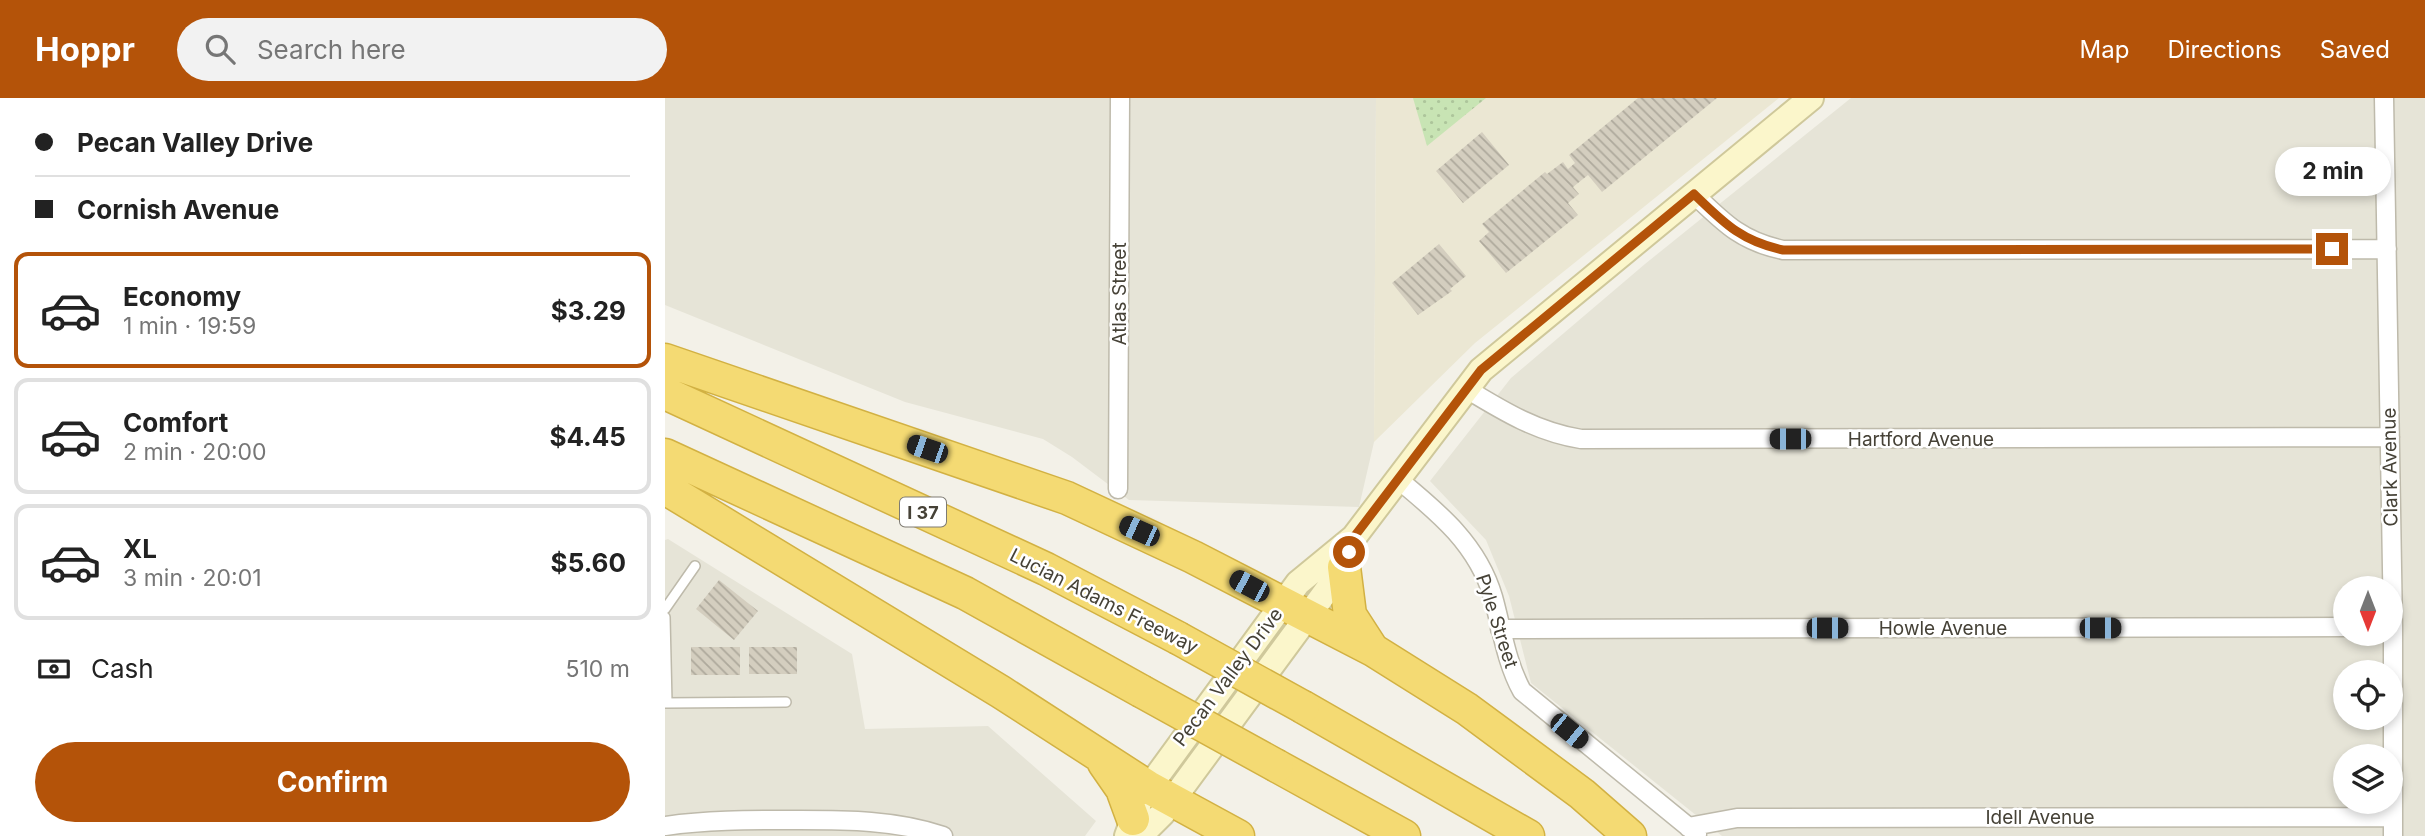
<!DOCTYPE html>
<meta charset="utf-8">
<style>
:root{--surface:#fff;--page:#f2f2f2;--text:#222;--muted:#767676;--line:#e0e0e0;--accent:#b45309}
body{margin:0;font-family:Inter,sans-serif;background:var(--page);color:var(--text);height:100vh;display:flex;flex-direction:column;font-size:26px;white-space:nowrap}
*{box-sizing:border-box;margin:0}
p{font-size:23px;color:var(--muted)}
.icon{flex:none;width:38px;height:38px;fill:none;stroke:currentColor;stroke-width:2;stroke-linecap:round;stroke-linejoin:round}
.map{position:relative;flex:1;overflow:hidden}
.drawer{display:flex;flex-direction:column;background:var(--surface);width:665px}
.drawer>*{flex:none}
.top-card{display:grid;align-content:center;height:154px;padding:0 35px;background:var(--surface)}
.needle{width:46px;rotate:180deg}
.fabs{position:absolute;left:1668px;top:478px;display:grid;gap:14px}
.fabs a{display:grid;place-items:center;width:70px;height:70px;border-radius:50%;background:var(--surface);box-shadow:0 4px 10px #0003;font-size:35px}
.end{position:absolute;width:32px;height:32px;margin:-16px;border:9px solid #b45309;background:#fff;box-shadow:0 0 0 4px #fff}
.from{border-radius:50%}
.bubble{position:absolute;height:49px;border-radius:24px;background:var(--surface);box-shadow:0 4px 10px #0003;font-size:23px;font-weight:700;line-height:49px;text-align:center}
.car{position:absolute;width:21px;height:42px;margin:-21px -10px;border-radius:9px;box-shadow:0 0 5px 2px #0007;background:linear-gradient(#222 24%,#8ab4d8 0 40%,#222 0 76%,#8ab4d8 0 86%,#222 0)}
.top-card b{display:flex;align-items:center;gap:24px;height:66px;font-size:26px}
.top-card b+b{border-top:2px solid var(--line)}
.top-card i{width:18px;height:18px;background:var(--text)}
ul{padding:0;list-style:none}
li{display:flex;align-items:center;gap:21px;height:116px;margin:0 14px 10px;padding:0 21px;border:4px solid var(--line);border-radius:14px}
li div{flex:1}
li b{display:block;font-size:26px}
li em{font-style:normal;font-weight:700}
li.on{border-color:var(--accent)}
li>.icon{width:63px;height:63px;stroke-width:1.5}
.pay{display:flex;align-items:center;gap:18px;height:77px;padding:0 35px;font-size:26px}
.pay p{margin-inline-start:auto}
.cta{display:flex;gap:14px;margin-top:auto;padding:14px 35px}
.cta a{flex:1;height:80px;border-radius:42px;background:var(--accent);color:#fff;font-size:28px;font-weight:700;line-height:80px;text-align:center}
header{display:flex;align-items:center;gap:42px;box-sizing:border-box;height:98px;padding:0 35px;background:var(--accent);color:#fff}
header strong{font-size:33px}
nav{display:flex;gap:38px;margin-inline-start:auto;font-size:24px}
.search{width:490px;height:63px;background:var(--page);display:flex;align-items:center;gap:18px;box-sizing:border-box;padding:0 24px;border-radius:38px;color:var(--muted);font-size:26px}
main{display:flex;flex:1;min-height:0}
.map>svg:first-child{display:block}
.residential{fill:#e6e4d7;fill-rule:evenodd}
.education{fill:#ebe7d3}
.park{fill:url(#park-dots)}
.building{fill:url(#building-back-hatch)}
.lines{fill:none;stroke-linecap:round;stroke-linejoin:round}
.service-casing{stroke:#bebaab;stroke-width:12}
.minor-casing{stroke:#bebaab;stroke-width:21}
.secondary-casing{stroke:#cfc89b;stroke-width:28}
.motorway-casing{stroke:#d2b143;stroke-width:35}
.service{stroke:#fff;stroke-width:9}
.minor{stroke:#fff;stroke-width:18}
.secondary{stroke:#fbf6cb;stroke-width:24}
.motorway{stroke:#f4da73;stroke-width:32}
.motorway-bridge-casing{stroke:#d2b143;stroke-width:35;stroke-linecap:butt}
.motorway-bridge{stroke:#f4da73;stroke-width:32}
.route{stroke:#b45309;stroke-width:9}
.labels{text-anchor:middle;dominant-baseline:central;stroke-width:5;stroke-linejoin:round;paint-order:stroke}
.shield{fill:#fff;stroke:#7e7b73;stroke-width:2}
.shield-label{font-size:18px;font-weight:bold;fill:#464237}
.street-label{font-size:19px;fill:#464237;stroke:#fff}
</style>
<header>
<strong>Hoppr</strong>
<div class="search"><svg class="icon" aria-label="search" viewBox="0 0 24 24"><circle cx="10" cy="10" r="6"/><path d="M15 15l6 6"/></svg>Search here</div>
<nav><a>Map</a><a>Directions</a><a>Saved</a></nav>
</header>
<main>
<section class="drawer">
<div class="top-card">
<b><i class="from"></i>Pecan Valley Drive</b>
<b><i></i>Cornish Avenue</b>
</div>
<ul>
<li class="on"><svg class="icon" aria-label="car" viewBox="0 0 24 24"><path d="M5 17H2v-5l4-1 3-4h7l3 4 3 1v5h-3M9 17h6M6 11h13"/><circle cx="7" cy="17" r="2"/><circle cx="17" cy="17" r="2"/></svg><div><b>Economy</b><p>1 min · 19:59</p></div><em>$3.29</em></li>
<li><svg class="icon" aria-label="car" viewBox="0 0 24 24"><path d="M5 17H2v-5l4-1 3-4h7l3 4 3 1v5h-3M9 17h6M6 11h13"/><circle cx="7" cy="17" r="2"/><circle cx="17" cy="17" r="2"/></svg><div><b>Comfort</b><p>2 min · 20:00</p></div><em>$4.45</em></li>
<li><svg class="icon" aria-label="car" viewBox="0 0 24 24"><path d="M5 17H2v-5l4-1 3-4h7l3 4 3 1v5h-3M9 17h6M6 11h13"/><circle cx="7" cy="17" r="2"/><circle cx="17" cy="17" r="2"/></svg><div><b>XL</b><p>3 min · 20:01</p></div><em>$5.60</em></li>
</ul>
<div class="pay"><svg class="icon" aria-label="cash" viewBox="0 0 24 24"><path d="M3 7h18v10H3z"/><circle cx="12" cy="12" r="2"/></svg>Cash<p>510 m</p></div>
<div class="cta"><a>Confirm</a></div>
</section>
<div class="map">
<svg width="1760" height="738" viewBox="0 0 1760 738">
<defs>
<pattern id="park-dots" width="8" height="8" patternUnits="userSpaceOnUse" patternTransform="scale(1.75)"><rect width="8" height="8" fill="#c8e4b4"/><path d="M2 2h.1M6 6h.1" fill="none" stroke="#adc59b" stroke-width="1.8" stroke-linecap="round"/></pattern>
<pattern id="building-back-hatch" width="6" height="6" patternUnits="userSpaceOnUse" patternTransform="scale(1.75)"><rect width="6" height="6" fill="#d4cebf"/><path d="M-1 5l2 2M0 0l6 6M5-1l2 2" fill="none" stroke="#aea99c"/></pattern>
</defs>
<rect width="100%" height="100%" fill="#f3f1e8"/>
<!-- residential -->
<path class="residential" d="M0,0h711l-2,344 -15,65 -230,-7 -57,-43 -29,-18 -138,-37 -240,-97z
M1186,0h574v738h-703l-191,-153 -22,-87 -23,-56 -56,-59 81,-103 134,-114zM1680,490h46v46h-46zM1680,574h46v46h-46zM1680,658h46v46h-46z
M3,441l184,115 13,75 123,-3 108,95 -11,15h-420v-296z"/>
<!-- education -->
<path class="education" d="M711,0h403l-304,245 -101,99z"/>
<!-- park -->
<path class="park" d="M748,0h73l-59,48z"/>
<!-- building -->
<path class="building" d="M973,0h79l-115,94 -14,-17 -15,12 6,7 -11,9 10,12 -72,58 -27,-32 10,-9 -7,-8 63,-52 2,2 16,-12 5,7 7,-6 -6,-8z
M817,34l27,33 -46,38 -27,-32z
M774,146l27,32 -16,13 2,2 -34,24 -26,-32z
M54,482l39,31 -24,29 -38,-31z
M26,549h49v28h-49z
M84,549h48v27h-48z"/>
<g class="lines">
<defs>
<path id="service" d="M0,511l30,-43
M0,519l2,86
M0,605l121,-1"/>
<path id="minor" d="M1719,0l9,529v209
M1029,96c30,29 47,47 89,56l604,-1
M800,290c38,23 72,44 116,51l809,-2
M734,382c40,33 79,65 94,117 9,32 13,65 29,94l175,143
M453,391l2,-391
M835,531l845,-2
M0,728c41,-6 82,-6 124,-6 51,0 105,-1 154,16
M1023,729l49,-9 656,-1"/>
<path id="secondary" d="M462,738l14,-38 157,-215 56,-46 127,-167 330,-272
M475,738l23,-23 181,-246 3,-10"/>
<path id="motorway" d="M0,262l402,138 126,59 180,93 94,59 115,85 48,42
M0,295l381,176 132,69
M0,357l300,138 176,98
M0,390l336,204 147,95 90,49
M679,469l6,48 22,34
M638,609l225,129
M439,665l18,26 11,30
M612,668l127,70"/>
</defs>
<!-- service casing -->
<use href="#service" class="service-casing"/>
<!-- minor casing -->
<use href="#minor" class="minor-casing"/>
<!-- secondary casing -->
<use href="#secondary" class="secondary-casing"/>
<!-- motorway casing -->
<use href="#motorway" class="motorway-casing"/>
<!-- service -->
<use href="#service" class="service"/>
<!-- minor -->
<use href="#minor" class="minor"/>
<!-- secondary -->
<use href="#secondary" class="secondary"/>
<!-- motorway -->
<use href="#motorway" class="motorway"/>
<defs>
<path id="motorway-bridge" d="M513,540l125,69
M476,593l136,75"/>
</defs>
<!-- motorway-bridge casing -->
<use href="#motorway-bridge" class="motorway-bridge-casing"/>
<!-- motorway-bridge -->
<use href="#motorway-bridge" class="motorway-bridge"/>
</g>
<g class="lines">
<!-- route -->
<path class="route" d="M684,454l5,-15 127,-167 213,-176c30,29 47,47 89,56l549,-1"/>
</g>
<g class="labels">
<!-- shield labels -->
<rect class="shield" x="235" y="399.5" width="46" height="29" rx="5"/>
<g class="shield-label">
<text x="258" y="414">I 37</text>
</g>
<!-- street labels -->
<g class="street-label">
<text transform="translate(454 196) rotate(-90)">Atlas Street</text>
<text x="1256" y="341">Hartford Avenue</text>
<text transform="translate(1725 369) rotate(-91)">Clark Avenue</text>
<text transform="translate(439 503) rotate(27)">Lucian Adams Freeway</text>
<text transform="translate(832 523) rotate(72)">Pyle Street</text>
<text x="1278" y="530">Howle Avenue</text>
<text transform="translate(563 579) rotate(-53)">Pecan Valley Drive</text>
<text x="1375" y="719">Idell Avenue</text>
</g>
</g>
</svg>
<div class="fabs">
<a><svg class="needle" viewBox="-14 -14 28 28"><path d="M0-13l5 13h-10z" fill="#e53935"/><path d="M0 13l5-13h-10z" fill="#767676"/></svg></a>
<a><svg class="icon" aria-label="locate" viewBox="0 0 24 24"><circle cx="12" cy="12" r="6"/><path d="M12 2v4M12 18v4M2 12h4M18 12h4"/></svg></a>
<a><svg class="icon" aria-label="layers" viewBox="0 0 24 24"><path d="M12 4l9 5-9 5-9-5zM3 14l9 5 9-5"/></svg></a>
</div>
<i class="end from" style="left:684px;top:454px"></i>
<i class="end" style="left:1667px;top:151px"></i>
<div class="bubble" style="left:1610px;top:49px;width:116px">2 min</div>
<i class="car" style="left:1125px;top:341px;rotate:270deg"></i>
<i class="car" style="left:262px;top:351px;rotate:289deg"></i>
<i class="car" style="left:474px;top:433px;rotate:294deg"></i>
<i class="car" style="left:584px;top:488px;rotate:298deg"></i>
<i class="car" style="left:1162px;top:530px;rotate:90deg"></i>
<i class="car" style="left:1435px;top:530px;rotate:90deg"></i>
<i class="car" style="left:904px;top:633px;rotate:129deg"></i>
</div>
</main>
